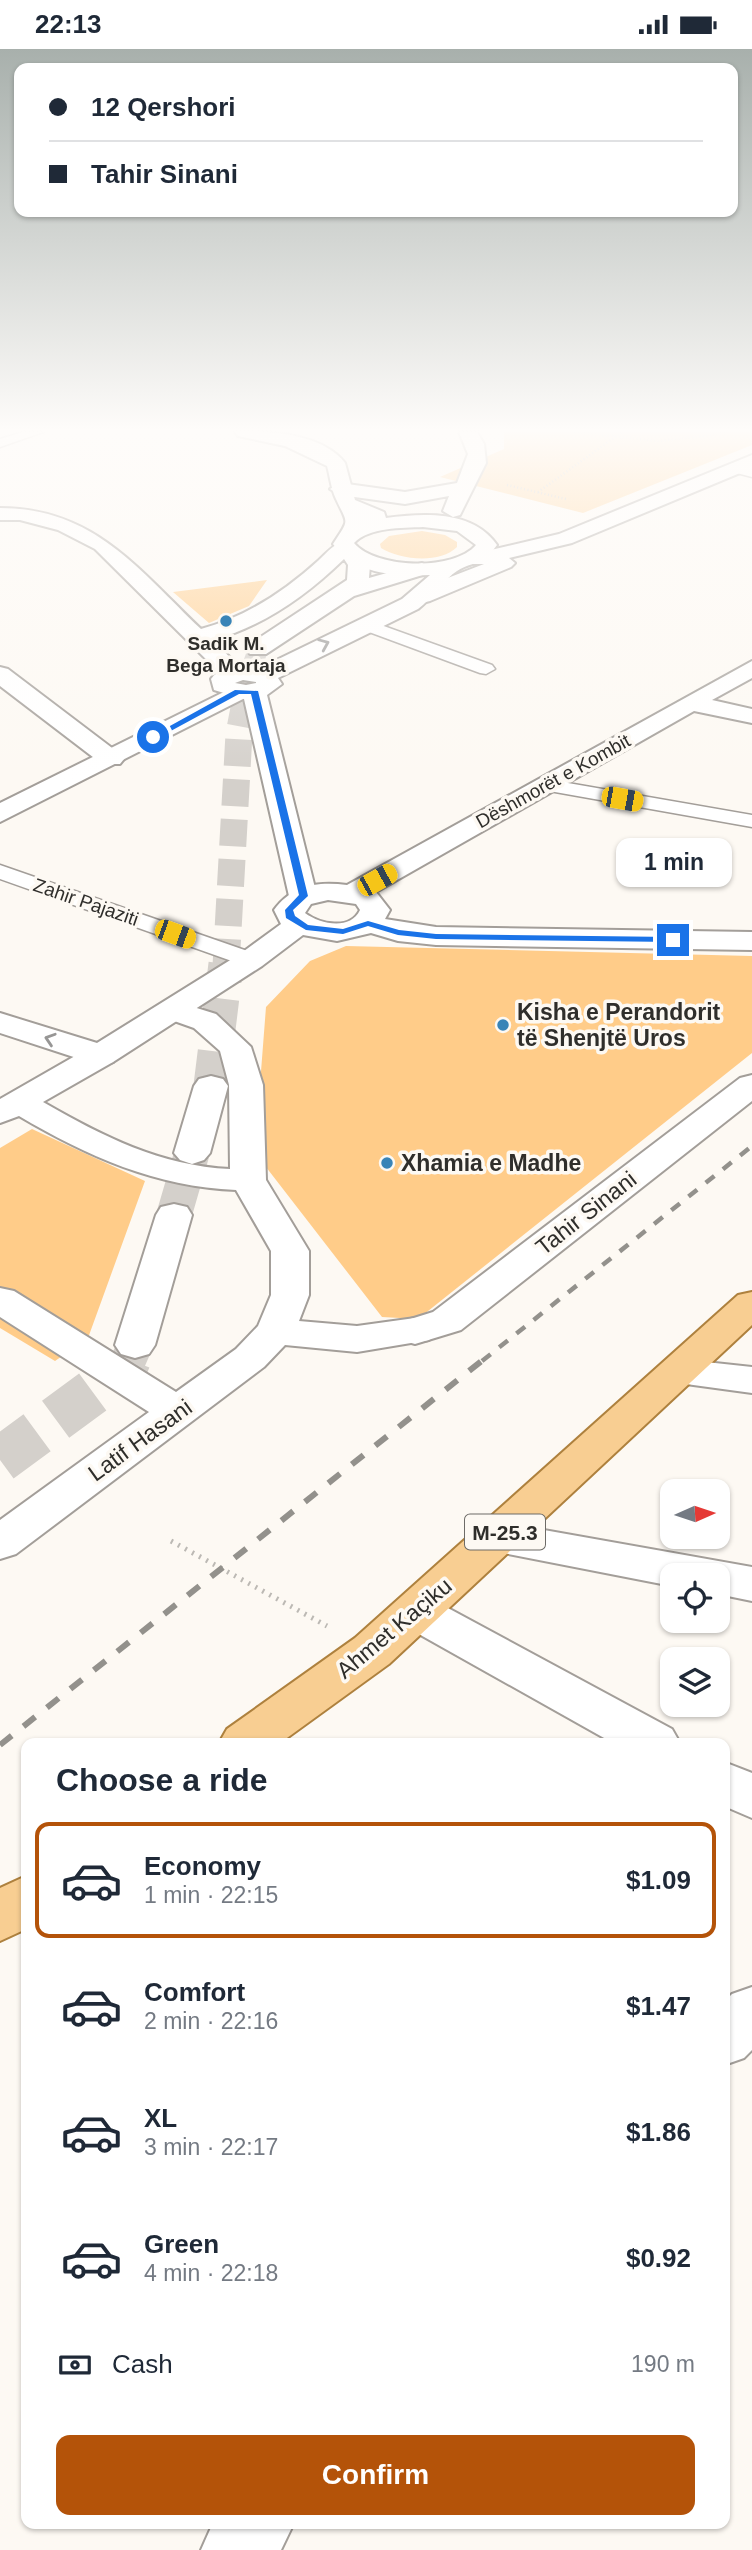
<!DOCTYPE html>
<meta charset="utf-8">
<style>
:root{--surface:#fff;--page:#f6f6f7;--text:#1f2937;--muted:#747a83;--line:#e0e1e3;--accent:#b45309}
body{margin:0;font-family:Helvetica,sans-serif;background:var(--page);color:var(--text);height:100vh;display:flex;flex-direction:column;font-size:26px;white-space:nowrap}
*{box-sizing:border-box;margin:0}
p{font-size:23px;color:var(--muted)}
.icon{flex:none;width:38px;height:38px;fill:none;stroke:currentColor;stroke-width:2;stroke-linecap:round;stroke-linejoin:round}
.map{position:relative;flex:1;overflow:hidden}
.details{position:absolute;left:21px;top:1689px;width:709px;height:791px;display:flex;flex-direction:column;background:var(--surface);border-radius:14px;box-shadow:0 2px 5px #0004}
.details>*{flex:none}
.guide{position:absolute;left:14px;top:14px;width:724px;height:154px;border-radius:14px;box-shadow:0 2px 5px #0004;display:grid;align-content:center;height:154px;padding:0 35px;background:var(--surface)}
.needle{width:46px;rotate:87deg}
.fabs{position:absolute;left:660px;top:1430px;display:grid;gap:14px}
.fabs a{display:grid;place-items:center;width:70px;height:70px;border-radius:14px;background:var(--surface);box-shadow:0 2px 5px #0004;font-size:35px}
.end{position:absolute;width:32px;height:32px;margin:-16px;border:9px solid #1a73e8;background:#fff;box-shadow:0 0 0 4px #fff}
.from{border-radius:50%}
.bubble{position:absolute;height:49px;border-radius:14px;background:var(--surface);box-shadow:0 2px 5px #0004;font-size:23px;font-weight:700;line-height:49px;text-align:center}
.car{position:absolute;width:21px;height:42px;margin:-21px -10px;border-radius:9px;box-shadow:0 0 5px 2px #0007;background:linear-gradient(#f5c518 24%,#345 0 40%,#f5c518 0 76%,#345 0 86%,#f5c518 0)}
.guide b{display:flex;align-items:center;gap:24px;height:66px;font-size:26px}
.guide b+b{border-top:2px solid var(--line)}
.guide i{width:18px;height:18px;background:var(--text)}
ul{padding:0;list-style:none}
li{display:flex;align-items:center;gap:21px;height:116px;margin:0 14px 10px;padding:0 21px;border:4px solid transparent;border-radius:14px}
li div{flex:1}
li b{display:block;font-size:26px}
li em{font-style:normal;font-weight:700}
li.on{border-color:var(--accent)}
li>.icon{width:63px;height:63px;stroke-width:1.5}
h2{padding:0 35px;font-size:32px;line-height:84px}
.pay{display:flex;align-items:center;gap:18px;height:77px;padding:0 35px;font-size:26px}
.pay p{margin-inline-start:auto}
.primary-button{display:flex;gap:14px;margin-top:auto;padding:14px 35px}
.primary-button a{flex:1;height:80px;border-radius:14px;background:var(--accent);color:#fff;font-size:28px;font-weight:700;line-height:80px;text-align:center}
.status{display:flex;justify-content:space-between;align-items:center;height:49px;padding:0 35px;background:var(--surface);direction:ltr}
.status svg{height:19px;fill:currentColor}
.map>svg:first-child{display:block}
.green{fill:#ffcc89}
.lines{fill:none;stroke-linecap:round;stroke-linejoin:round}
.minor-tunnel-far3{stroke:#d4d0cb;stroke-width:20;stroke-dasharray:20 10;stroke-linecap:butt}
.minor-tunnel-far2{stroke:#d4d0cb;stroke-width:27;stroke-dasharray:27 13;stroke-linecap:butt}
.minor-tunnel-far1{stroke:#d4d0cb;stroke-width:35;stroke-dasharray:35 18;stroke-linecap:butt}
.minor-tunnel{stroke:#d4d0cb;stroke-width:46;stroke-dasharray:46 23;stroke-linecap:butt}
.service-casing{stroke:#a39e99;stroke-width:3}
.pedestrian-casing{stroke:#a39e99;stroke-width:4}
.minor-casing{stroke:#a39e99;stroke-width:4}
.tertiary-casing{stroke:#a39e99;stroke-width:4}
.secondary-casing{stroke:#a39e99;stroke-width:4}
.primary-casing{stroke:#ae813e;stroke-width:4}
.path-far1{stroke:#bcb9b4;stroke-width:2.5;stroke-dasharray:1 2.5;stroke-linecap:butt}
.path{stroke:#bcb9b4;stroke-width:5;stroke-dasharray:2 6;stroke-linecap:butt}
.service{fill:#fff;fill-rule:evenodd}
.pedestrian{fill:#fff;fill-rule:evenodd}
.minor{fill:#fff;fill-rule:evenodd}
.tertiary{fill:#fff;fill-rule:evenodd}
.secondary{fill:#fff;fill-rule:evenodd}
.primary{fill:#f8ce92;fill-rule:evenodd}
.rail-far1{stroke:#93918c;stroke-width:4.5;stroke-dasharray:11 11;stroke-linecap:butt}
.rail{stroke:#93918c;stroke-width:6;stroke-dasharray:15 15;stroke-linecap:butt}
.oneway{stroke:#979695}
.route{fill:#1a73e8}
.poi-dot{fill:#3984b7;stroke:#fdf9f3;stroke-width:2.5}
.labels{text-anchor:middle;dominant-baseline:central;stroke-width:7;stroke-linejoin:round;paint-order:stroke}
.far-poi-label{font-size:19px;font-weight:bold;fill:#2f2e2b;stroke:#fdf9f3}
.far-street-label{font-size:19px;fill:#2f2e2b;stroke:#fdf9f3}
.shield{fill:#fdf9f3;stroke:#6d6b67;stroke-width:2}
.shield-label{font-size:21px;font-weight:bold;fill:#2f2e2b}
.poi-label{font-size:23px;font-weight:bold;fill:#2f2e2b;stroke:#fdf9f3;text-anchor:start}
.street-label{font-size:23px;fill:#2f2e2b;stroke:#fdf9f3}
</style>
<div class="status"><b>22:13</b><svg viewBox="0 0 49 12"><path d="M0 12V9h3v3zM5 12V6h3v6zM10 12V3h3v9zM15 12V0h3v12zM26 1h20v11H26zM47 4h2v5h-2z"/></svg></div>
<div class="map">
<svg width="752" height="2501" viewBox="0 0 752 2501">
<rect width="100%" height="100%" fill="#fdf9f3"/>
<!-- green -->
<path class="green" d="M504,383h248v13l-169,68 -143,-36 64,-28z
M422,482l23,4 12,7v5c-17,17 -57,13 -76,1l-1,-4 9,-8z
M267,531l-18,26 -40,17 -36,-31z
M346,897l406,10v97l-334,266 -36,-2 -123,-159 -2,-35 9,-116 44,-46z
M32,1080l113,52 -57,157 -33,23 -55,-33v-180z"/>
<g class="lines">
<!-- minor-tunnel-far3 -->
<path class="minor-tunnel-far3" d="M253,615l5,-15"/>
<!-- minor-tunnel-far2 -->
<path class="minor-tunnel-far2" d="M226,917l13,-232 14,-72"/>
<!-- minor-tunnel-far1 -->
<path class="minor-tunnel-far1" d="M211,1037l15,-122
M174,1166l18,-62
M128,1312l7,-16"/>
<!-- minor-tunnel -->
<path class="minor-tunnel" d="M0,1411l124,-91 4,-10"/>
<defs>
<path id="service" d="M23,383h20l-43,15v-8z
M734,415l18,4v9l-23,-6 -2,-3z
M367,571l125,45 3,4 -9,5 -6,-1 -119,-44 -3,-4z
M545,730l207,36v12l-214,-38 -3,-4 3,-4z
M0,816l259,90 4,5 -4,5h-16l-243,-86z"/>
<path id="pedestrian" d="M174,952l42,13 35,33 12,38 3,95 43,71v44l-10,26 58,5 58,-8 14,4 6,9 -6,9 -72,12 -72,-7 -21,22 -248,187 -16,5v-39l149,-108 -149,-95v-29l14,3 162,101 60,-43 22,-23 13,-31v-44l-35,-61c-80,-3 -149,-34 -217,-74l-19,7v-24l89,-51 12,-3 12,3 4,7 -4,7 -70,40c59,34 118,64 187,67l-1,-84 -9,-34 -26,-23 -31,-11 -5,-7 5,-7z"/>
<path id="minor" d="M459,383h18l7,12 2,19 -26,52 -7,2 -10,-6 6,-15 -44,8 -65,-9 -10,-6 10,-6 65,9 52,-9 11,-29z
M0,459c94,0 139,62 201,121 45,-12 84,-38 118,-69 11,-10 17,-20 32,-16l2,6 7,2 10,13 -1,13 53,-15 11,6 -4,4 -75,23 -88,58h-16l-4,-5 4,-5 97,-64 1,-15 -4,-6c-38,37 -80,67 -131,81l33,34 -4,5h-16l-131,-130 -37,-19 -38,-10h-20z
M752,612v17l-40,22 40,9v14l-58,-12 -318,181 14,18 -5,9 51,8 316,5v18l-316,-5 -38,-4 -27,-8 -34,8 -34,-6 -41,31 -149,96 -12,3 -12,-3 -89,-29v-20l97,30 143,-89 41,-30 -7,-14c18,-25 44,-29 73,-25zM328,851l28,4 4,6c-10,21 -40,14 -55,3l6,-9z
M0,618l8,2 112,85 4,5 -4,5h-18l-102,-78z
M752,1026v26l-291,229 -46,14 -14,-4 -6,-9 6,-9 32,-10 307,-234z
M211,1027l12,3 5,7 -18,67 -6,7 -12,4 -12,-4 -6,-7 20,-67 5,-7z
M174,1155l13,3 5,8 -37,130 -6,9 -14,4 -14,-4 -6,-9 41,-130 5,-8z
M678,1310l74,8v26l-88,-12 -6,-9 6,-9z
M499,1473l253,45v34l-34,-7v-19h-46v11l-189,-37 -6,-11 6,-11z
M417,1546l16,5 239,129 8,14h-67l-212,-119 -7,-12 7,-12z
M724,1713l28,11v45l-28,-12z
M752,1938v63l-8,8 -20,7v-63l8,-8z
M213,2474h81l-13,27h-80z"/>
<path id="tertiary" d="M752,406v13l-180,75 -63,15 6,5 -4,4 -81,34 -8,2 -11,-7 3,-5 70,-27h-19l-3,-4 3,-4 94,-22z
M238,636l9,2 3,5 -3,5 -247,125v-19z"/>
<path id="secondary" d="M235,383c33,-2 88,2 110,31l10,37 29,12 2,6c38,-5 87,-8 111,27 -17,24 -21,14 -40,26 -12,7 -25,28 -39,38l-140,69 4,6 -15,11 50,201 -4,6 -10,3 -10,-3 -4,-6 -45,-197 -30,-9 -3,-11c10,-14 34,-13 49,-11l142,-69 28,-24c-34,2 -76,-1 -97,-31 17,-26 15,-19 3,-45 -5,-10 -6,-23 -9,-33l-42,-20 -47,-10zM423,478l34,4 19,14c-22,26 -100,24 -122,-2 15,-16 48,-15 69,-16zM243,631l13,2v1l-10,2 -11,-2z"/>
<path id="primary" d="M752,1243v33l-363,339 -109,79h-61l8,-14 128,-91 383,-343z
M26,1827v53l-26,12v-53z"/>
</defs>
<!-- service casing -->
<use href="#service" class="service-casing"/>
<!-- pedestrian casing -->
<use href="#pedestrian" class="pedestrian-casing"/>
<!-- minor casing -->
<use href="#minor" class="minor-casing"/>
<!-- tertiary casing -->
<use href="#tertiary" class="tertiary-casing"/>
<!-- secondary casing -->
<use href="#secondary" class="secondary-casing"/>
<!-- primary casing -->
<use href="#primary" class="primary-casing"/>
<!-- path-far1 -->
<path class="path-far1" d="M574,383l85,9 67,-8
M507,436l59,14
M538,443l84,-60"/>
<!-- path -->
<path class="path" d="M171,1492l156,85"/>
<!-- service -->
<use href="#service" class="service"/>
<!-- pedestrian -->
<use href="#pedestrian" class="pedestrian"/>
<!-- minor -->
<use href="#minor" class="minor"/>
<!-- tertiary -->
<use href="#tertiary" class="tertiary"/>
<!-- secondary -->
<use href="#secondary" class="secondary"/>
<!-- primary -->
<use href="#primary" class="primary"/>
<!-- rail-far1 -->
<path class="rail-far1" d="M482,1312l270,-215"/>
<!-- rail -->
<path class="rail" d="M0,1696l484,-386"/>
</g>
<!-- one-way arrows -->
<defs><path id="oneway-chevron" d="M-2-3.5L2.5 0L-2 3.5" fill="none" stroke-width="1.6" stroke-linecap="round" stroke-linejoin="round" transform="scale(1.75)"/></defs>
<g class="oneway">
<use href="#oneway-chevron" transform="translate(324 595) rotate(-23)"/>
<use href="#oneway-chevron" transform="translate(50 990) rotate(-162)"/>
</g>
<!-- sky -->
<linearGradient id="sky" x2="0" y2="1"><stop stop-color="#a8b0ac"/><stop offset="0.52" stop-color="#fefcfa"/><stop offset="1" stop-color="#fefcfa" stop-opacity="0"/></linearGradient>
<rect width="752" height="733" fill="url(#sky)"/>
<!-- route -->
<path class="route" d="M235,641l23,1 50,205 -15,14 2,6 13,9 35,4 25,-8 31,9 37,4 237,3 4,3 -4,2 -237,-3 -38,-4 -30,-9 -25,8 -37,-4 -20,-12 -1,-8 14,-15 -48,-201h-12l-83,45 -6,-2z"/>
<!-- markers -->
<g class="poi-dot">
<circle cx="226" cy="572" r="7"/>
<circle cx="503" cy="976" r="7"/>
<circle cx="387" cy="1114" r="7"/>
</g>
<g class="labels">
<!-- far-poi labels -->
<g class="far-poi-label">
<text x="226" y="594">Sadik M.<tspan x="226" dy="22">Bega Mortaja</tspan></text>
</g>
<!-- far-street labels -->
<g class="far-street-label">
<text transform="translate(553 732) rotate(-29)">Dëshmorët e Kombit</text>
<text transform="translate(86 853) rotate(19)">Zahir Pajaziti</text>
</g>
<!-- shield labels -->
<rect class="shield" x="465" y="1465.5" width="80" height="35" rx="5"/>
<g class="shield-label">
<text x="505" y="1483">M-25.3</text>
</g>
<!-- poi labels -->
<g class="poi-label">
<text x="517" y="963">Kisha e Perandorit<tspan x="517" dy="26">të Shenjtë Uros</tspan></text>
<text x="401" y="1114">Xhamia e Madhe</text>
</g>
<!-- street labels -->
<g class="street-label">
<text transform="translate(586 1164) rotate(-38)">Tahir Sinani</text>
<text transform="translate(140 1391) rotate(-36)">Latif Hasani</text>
<text transform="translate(394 1579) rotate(-40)">Ahmet Kaçiku</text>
</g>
</g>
</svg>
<div class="fabs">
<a><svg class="needle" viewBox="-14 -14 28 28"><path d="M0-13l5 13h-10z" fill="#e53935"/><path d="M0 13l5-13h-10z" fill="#747a83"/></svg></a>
<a><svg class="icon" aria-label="locate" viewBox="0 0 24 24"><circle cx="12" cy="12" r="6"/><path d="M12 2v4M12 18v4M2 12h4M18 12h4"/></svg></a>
<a><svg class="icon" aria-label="layers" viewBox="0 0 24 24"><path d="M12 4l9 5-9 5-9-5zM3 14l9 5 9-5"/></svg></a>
</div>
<i class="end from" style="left:153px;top:688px"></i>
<i class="end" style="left:673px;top:891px"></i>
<div class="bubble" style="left:616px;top:789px;width:116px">1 min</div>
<i class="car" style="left:622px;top:750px;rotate:100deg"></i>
<i class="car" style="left:377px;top:831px;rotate:61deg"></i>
<i class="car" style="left:175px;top:885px;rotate:110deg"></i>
<div class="guide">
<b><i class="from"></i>12 Qershori</b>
<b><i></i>Tahir Sinani</b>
</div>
<section class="details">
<h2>Choose a ride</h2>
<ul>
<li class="on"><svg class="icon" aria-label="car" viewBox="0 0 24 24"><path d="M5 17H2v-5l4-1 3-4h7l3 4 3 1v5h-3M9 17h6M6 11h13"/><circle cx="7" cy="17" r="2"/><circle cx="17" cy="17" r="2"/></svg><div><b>Economy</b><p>1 min · 22:15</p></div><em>$1.09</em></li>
<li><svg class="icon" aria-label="car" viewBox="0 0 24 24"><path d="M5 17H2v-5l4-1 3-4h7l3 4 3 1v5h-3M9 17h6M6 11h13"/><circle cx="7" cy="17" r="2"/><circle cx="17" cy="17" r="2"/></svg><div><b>Comfort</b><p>2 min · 22:16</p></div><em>$1.47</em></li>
<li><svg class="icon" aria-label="car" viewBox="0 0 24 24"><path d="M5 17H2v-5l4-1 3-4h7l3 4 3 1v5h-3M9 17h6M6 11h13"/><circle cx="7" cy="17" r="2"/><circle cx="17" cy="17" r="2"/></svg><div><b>XL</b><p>3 min · 22:17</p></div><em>$1.86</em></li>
<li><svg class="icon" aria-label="car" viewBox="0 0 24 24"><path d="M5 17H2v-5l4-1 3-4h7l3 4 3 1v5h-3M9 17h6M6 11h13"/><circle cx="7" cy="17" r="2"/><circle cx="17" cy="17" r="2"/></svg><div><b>Green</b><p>4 min · 22:18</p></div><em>$0.92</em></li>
</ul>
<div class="pay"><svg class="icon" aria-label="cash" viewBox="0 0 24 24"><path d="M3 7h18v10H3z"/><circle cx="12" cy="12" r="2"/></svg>Cash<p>190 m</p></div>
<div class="primary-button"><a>Confirm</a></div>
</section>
</div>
